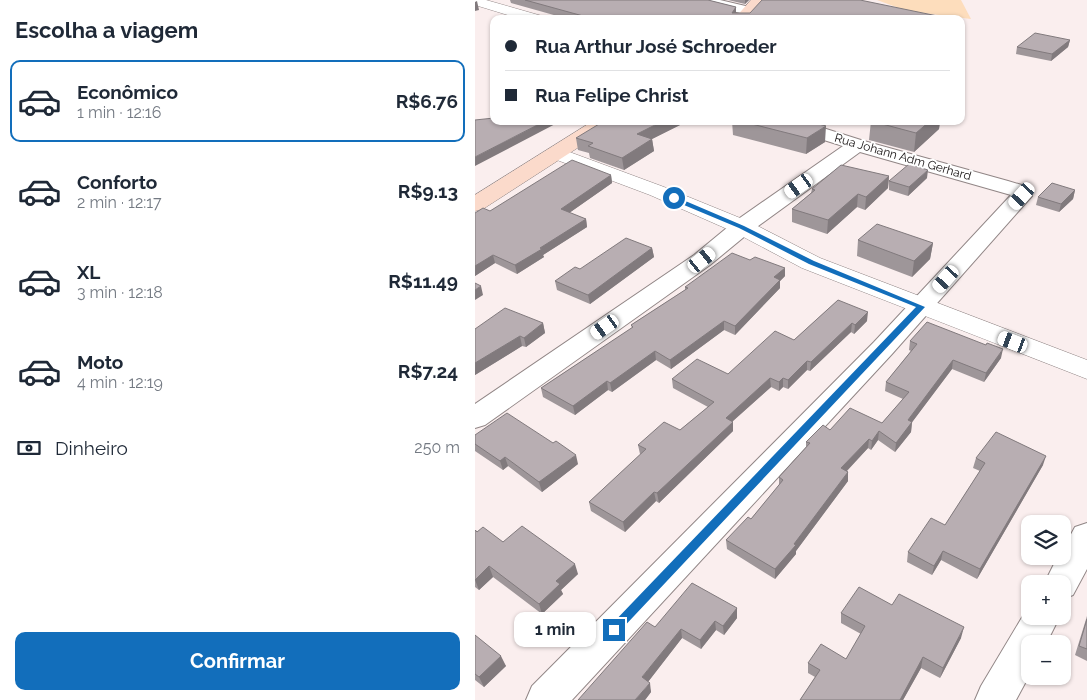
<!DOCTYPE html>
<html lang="pt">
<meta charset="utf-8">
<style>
:root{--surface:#fff;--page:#f2f2f3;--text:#1f2937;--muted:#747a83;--line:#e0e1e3;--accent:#126ebb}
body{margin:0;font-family:Raleway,sans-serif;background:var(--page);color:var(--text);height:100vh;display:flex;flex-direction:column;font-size:19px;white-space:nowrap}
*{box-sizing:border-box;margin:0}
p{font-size:16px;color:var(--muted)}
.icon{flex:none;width:28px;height:28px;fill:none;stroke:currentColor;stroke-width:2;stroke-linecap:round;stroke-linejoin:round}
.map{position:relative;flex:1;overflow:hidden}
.details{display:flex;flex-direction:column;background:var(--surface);width:475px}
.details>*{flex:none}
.banner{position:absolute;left:15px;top:15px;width:475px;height:110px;border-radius:10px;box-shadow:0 1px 4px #0004;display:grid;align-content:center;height:110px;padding:0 15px;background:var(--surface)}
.controls{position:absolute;left:546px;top:515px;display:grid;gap:10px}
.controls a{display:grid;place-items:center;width:50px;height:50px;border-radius:10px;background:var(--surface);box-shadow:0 1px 4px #0004;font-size:25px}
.end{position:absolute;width:22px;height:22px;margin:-11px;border:6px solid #126ebb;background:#fff;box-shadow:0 0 0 2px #fff}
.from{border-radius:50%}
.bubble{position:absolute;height:35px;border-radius:10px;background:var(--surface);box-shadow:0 1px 4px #0004;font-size:16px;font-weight:700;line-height:35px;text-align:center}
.car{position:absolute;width:15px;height:30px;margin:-15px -8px;border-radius:6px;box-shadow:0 0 4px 1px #0007;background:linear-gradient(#fff 24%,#345 0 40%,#fff 0 76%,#345 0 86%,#fff 0)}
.banner b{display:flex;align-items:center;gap:18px;height:48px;font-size:19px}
.banner b+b{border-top:1px solid var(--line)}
.banner i{width:12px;height:12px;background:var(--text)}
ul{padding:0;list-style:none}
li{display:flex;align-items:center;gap:15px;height:82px;margin:0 10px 8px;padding:0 5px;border:2px solid transparent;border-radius:10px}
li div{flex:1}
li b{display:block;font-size:19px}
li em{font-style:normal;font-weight:700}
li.selected{border-color:var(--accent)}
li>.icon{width:45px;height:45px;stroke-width:1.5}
h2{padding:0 15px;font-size:22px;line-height:60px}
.pay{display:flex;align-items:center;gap:12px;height:55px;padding:0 15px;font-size:19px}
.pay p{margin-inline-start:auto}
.button{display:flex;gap:10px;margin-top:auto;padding:10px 15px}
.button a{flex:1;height:58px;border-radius:10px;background:var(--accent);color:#fff;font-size:20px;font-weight:700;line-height:58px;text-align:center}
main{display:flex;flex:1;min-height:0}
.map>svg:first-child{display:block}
.green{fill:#fdddbc}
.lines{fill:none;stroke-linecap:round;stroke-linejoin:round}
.minor-casing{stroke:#918686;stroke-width:2}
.tertiary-casing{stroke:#918686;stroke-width:1}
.secondary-casing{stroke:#918686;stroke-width:1}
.minor{fill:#fff;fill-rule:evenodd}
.tertiary{fill:#fff;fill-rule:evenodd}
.secondary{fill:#fbdacb;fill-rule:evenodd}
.wall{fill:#9e9699}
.shaded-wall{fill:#817a7d}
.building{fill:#b8aeb2;stroke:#817a7d}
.route{fill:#126ebb}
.labels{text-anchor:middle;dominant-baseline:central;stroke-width:4;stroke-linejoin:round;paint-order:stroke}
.far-street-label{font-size:12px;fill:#181414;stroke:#fff}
</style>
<main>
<section class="details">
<h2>Escolha a viagem</h2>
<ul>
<li class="selected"><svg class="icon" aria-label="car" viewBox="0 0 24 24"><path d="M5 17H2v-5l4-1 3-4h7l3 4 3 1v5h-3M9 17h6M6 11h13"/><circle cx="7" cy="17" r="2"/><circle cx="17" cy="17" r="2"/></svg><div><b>Econômico</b><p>1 min · 12:16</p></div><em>R$6.76</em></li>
<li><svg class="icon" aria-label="car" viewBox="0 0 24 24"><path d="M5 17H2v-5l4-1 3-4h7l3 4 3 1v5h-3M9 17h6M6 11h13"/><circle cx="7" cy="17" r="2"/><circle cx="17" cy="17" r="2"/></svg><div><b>Conforto</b><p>2 min · 12:17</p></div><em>R$9.13</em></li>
<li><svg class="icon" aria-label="car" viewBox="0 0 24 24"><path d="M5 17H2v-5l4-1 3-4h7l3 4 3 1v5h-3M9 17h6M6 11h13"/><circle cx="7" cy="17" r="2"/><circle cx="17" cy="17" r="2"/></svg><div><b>XL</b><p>3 min · 12:18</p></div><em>R$11.49</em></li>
<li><svg class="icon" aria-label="car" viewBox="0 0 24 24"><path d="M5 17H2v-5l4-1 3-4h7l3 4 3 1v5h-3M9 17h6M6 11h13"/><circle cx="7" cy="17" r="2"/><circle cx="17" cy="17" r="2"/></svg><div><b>Moto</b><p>4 min · 12:19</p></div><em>R$7.24</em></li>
</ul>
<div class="pay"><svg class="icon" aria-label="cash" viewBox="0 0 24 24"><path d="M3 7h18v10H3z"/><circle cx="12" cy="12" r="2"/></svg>Dinheiro<p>250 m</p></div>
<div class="button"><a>Confirmar</a></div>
</section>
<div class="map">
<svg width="612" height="700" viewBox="0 0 612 700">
<rect width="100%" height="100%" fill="#faeeee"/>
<!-- green -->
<path class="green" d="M402,0h84l10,19 -64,-8z"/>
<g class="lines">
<defs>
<path id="minor" d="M223,0h22l34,8 2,3 -7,4 -50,-12z
M298,121h28l63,20 144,40 17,5 7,10 -140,158 -320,346h-46l6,-14 342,-344 137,-147 -151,-43 -110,80 -40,33 -225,160 -10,3v-24l219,-149 40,-33 109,-76 -67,-21z
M612,523v46l-14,26 -10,4v-15h-19l14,-28h5v-7l12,-22z
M555,604v12h30l-14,28h-16v30l-14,26h-41l6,-14z"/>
<path id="tertiary" d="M0,0h11l56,16 2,3h-23l-46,-14z
M81,147l108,40 86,35 70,36 267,102v19l-285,-111 -68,-36 -84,-37 -101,-38 -3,-4 3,-4z"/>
<path id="secondary" d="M276,0h15l-17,19h-15z
M118,121h22l-2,4 -130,84 -8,2v-16z"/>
</defs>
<!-- minor casing -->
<use href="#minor" class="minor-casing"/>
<!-- tertiary casing -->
<use href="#tertiary" class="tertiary-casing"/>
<!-- secondary casing -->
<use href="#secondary" class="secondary-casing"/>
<!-- minor -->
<use href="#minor" class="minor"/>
<!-- tertiary -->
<use href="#tertiary" class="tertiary"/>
<!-- secondary -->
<use href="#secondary" class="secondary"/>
</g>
<!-- wall -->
<path class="wall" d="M35,0h198l28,7v6l216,6h-384l-57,-16z
M253,0h21l-4,4z
M595,40l-2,7 -17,14 -35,-7 1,-7z
M213,121l-36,18 2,12 -30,19 -34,-12 -1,-5 -11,-3 -2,-12z
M257,121h77l16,21 -19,12 -73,-19z
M396,121h69l-1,8 -25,23 -45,-12z
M136,175l1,8 -43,30 17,6 1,8 -44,28 1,2 -27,17 -22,-11 -20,13v-63l15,-2z
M414,176l-1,12 -23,22 -8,-3 -30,27 -35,-12v-13l19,-16 1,-4z
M452,178l-19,18 -19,-6v-9z
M600,190l-2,9 -14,13 -23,-7 2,-8z
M383,240l75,3 -3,16 -18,18 -55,-21z
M177,248l2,9 -64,47 -33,-14 -2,-9z
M275,260l35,8v8l-5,5v7l-45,47 -11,-5 -53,39 -15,-9 -44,32 -4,-2 -33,25 -32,-18 -2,-9 91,-60 -1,-3 54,-35v-3z
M363,300l29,21 -13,13 -3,-2 -41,39 -3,-1 -19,19 -5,-2 -4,4 -8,-4 -39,35 1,9 -74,72 -3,-2 -31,31 -34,-21 -2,-9 52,-48h-1l-2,-9 42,-15 28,-23 -35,-19 -1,-9 56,-5 66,-34z
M68,323l2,10 -19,14 -4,-1 -47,29v-46z
M435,341l91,17 -17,24 -32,-13 -40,53 -1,10 -16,20 -17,-12 -7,10 -3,-2 -21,23 1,1v9l-52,70v3l-21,25 -48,-30 -1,-9 25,-21 28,-34v-8l27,-29v-6l24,-12 52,-7 21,-24 -18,-8 1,-9 25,-31 -2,-1z
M0,435l103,29 -36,28 -34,-26 -5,4 -28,-19z
M501,458l67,7 -66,114 -36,-19 -9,15 -25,-13 1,-10 37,-27 35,-54 -7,-3z
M0,530l28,12 75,32 -17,16 2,4 -21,20 -49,-37 -14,13 -4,-3z
M417,605l69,33 -21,40 -19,-10 -18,32h-103l15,-23 -7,-4v-10l38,-4 15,-25 -20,-11v-10z
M262,608v10l-13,17 -8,-5 -15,19 -19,-11 -34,44 3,10 -6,8 10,-73z
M612,616v45l-12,-6z
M0,635l31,31 -22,21 -9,-7z"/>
<!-- shaded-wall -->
<path class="shaded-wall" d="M270,0h4l-4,4z
M2,1l2,9 -4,1v-9z
M261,7v7l-4,-1z
M595,40l-2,7 -17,14 1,-7z
M70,121h16l-86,45v-9z
M188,121h25l-50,25 -1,-12z
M455,121h10l-1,8 -25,23 2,-19z
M351,126l-1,16 -19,12 1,-16z
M177,139l2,12 -30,19 -2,-12z
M453,170l-1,8 -19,18 1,-9z
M136,175l1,8 -50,35 -1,-9z
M414,176l-1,12 -23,22 1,-13z
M600,190l-2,9 -14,13 2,-8z
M383,194l-1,13 -30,27 1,-14z
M111,219l1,8 -44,28 1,2 -27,17 -2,-9 25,-17z
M458,243l-3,16 -18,18 2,-16z
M177,248l2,9 -64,47 -2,-9z
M18,255l2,8 -20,13v-10z
M310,268v8l-5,5v7l-45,47v-9l39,-49z
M6,286l2,9 -8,5v-10z
M393,312l-1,9 -13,13 1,-9z
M249,321v9l-53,39 -1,-9z
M68,323l2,10 -19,14 -2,-9z
M377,323l-1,9 -41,39 1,-9z
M45,336l2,10 -47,29v-12z
M528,349l-2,9 -17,24 2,-9z
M180,351l1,9 -44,32 -2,-9z
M478,360l-1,9 -45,60 5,-7 -1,10 -16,20 1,-9 12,-23z
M332,361v9l-19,19v-9z
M295,378l1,9 -45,40v-9z
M308,378v9l-4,4v-9z
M132,381l1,9 -33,25 -2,-9z
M258,422v9l-74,72 -2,-10z
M404,431l-1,9 -7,10 1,-9z
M394,439l-1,9 -28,30 1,-10z
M101,455l2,9 -36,28 -3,-10z
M571,456l-3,9 -66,114 3,-10z
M30,457l3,9 -5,4 -3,-9z
M373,472v9l-52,70v3l-21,25v-10z
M179,492l2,9 -31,31 -2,-10z
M468,551l-2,9 -9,15 2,-9z
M100,564l3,10 -17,16 2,4 -21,20 -3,-10 17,-23z
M14,566l4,11 -14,13 -4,-10z
M262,608v10l-13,17 -1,-9z
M240,621l1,9 -15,19 -1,-9z
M489,627l-3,11 -21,40 3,-10z
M206,629l1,9 -38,49 -2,-10z
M26,656l5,10 -22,21 -5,-10z
M448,657l-2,11 -18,32h-3z
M175,683l1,9 -6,8h-10z"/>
<!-- building -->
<path class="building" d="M50,0h183l28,7 -4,6h18l12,-13h98l92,19h-358z
M560,33l35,7 -18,14 -35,-7z
M19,118v3h51l-70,36v-37z
M129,121h59l-26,13 15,5 -30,19 -34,-12 5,-3 -17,-5z
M265,121h68l18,5 -19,12z
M396,121h59l-14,12z
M97,160l39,15 -50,34 25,10 -46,29 2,1 -27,16 -22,-10 -18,11v-53l8,-5 7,3z
M434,164l19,6 -19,17 -20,-6z
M366,165l48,11 -23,21 -8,-3 -30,26 -36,-11 23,-19 -3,-1z
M577,183l23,7 -14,14 -23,-7z
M402,224l56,19 -19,18 -56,-21z
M151,238l26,10 -64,47 -33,-14 20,-14 5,2z
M257,253l18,7 5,-3 30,11 -11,9 6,3 -45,46 -11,-5 -54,39 -15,-9 -45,32 -3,-2 -34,25 -32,-18 92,-61 -2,-2 57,-37 -3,-1z
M0,283l6,3 -6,4z
M363,300l30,12 -13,13 -3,-2 -41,39 -4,-1 -19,19 -5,-2 -4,4 -9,-4 -44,40 7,4 -76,71 -3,-1 -31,30 -34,-20 57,-53 -8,-4 26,-23 16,8 34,-28 -42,-23 25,-20 31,15 47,-43 19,9z
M30,308l38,15 -19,15 -4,-2 -45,27v-34z
M452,322l59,23 1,-2 16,6 -17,24 -33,-13 -45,60 4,2 -16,21 -17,-12 -7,10 -3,-2 -28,29 7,4 -54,72 2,1 -21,24 -49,-29 22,-23 3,2 32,-39 -4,-3 31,-34 -4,-1 17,-17 7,5 20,-22 32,15 27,-31 -23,-10 31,-38 -7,-3z
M32,413l46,30 3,-2 20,14 -37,27 -34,-25 -5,4 -25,-17v-9z
M521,432l50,24 -66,113 -37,-18 -9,15 -26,-14 23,-34 14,7 40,-62 -9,-5z
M47,526l53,38 -19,17 4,3 -21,20 -50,-38 -14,14v-50l2,2 6,-5 20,15z
M217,583l45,25 -14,18 -8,-5 -15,19 -19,-11 -39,48 8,6 -15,17h-57l69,-78 8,5z
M384,587l33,18 7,-11 65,33 -21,41 -20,-11 -23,43h-100l20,-30 -12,-7 13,-19 25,15 19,-33 -24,-13z
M612,619v30l-8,-3z
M0,635l26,21 -22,21 -4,-3z"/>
<!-- route -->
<path class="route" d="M197,197h4l68,29 70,35 111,46 -307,326 -4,2 -4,-2 -2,-3 2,-4 306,-319 -107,-43 -70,-36 -67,-28z"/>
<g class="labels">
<!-- far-street labels -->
<g class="far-street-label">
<text transform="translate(428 157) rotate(16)">Rua Johann Adm Gerhard</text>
</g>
</g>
</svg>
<div class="controls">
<a><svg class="icon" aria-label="layers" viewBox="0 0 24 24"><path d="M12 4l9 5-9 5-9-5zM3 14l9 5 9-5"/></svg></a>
<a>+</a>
<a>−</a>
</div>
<i class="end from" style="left:199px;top:198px"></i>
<i class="end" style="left:139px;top:630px"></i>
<div class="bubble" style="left:39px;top:612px;width:82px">1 min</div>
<i class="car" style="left:324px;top:186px;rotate:235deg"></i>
<i class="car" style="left:547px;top:196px;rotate:222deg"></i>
<i class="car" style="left:227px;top:260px;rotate:51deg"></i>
<i class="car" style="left:471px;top:279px;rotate:222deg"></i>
<i class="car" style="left:130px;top:327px;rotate:235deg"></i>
<i class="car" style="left:538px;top:342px;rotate:291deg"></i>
<div class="banner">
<b><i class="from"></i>Rua Arthur José Schroeder</b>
<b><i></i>Rua Felipe Christ</b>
</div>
</div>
</main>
